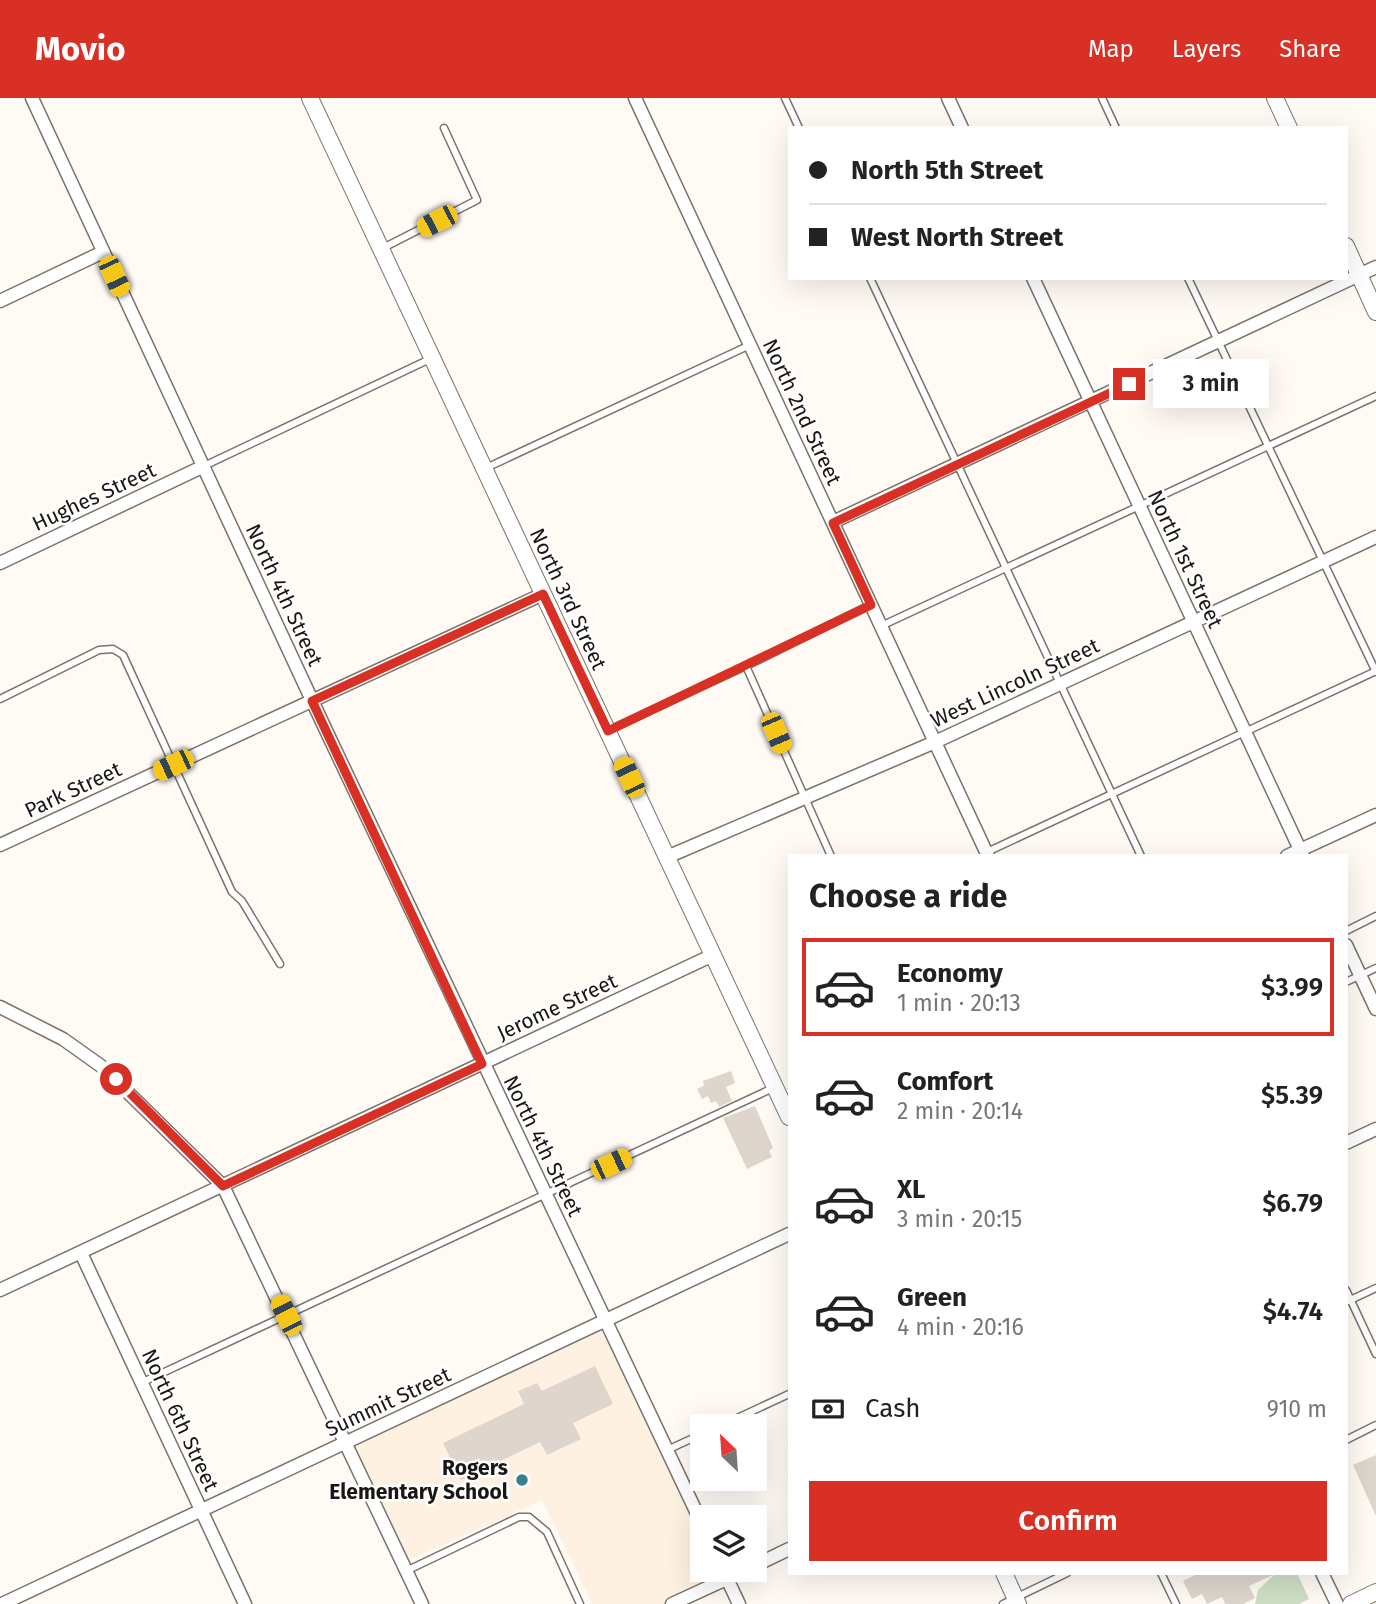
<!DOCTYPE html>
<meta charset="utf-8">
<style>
:root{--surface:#fff;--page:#f6f6f6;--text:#222;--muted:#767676;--line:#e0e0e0;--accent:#d93025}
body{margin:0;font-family:"Fira Sans",sans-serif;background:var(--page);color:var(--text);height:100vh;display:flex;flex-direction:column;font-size:26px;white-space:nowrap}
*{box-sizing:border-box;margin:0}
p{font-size:23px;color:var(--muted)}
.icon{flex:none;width:38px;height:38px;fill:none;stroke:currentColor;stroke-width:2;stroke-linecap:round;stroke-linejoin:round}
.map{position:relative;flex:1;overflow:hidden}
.sheet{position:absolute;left:788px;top:756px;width:560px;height:721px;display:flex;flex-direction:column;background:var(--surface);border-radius:0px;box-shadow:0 7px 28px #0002}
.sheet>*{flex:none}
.top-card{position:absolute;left:788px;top:28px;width:560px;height:154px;border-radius:0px;box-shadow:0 7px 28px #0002;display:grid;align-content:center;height:154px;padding:0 21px;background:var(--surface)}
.needle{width:46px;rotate:335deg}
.buttons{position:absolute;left:690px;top:1316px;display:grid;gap:14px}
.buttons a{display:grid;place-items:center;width:77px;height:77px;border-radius:0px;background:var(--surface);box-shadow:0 7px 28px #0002;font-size:35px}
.end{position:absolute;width:32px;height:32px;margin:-16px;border:9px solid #d93025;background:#fff;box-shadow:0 0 0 4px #fff}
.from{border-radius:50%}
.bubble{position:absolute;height:49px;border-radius:0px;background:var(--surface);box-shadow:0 7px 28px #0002;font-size:23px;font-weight:600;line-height:49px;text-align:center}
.car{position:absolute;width:21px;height:42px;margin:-21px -10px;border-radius:9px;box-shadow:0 0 5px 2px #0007;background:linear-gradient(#f5c518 24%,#345 0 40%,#f5c518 0 76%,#345 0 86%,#f5c518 0)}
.top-card b{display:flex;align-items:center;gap:24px;height:66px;font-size:26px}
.top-card b+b{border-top:2px solid var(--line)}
.top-card i{width:18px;height:18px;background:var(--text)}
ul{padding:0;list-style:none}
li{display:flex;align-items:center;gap:21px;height:98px;margin:0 14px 10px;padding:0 7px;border:4px solid transparent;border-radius:0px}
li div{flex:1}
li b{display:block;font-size:26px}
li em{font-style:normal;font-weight:600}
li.active{border-color:var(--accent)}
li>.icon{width:63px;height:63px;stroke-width:1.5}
h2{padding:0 21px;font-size:32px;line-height:84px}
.pay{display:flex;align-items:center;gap:18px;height:77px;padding:0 21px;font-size:26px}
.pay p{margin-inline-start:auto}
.action{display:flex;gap:14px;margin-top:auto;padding:14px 21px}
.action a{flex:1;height:80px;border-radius:0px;background:var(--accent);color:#fff;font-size:28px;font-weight:600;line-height:80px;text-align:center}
header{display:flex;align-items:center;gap:42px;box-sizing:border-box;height:98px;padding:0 35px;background:var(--accent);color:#fff}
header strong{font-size:33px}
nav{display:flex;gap:38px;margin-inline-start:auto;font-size:24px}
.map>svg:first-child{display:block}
.built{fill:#fff1e2}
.green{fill:#cfdfc5}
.building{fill:#ded6cd}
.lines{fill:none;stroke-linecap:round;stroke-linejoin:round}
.service-casing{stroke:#7a736b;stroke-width:9}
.minor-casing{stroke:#7a736b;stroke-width:15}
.tertiary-casing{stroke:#7a736b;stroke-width:18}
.service{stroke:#fff;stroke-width:6}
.minor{stroke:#fff;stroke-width:12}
.tertiary{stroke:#fff;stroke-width:16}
.route{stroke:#d93025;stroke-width:9}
.poi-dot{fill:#388085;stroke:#fff;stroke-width:2.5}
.labels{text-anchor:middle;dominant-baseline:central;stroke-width:5;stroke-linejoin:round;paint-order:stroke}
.street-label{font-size:21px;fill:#191613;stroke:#fff}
.poi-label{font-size:21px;font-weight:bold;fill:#191613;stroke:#fff;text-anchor:end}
</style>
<header>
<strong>Movio</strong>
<nav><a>Map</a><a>Layers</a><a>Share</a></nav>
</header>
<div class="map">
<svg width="1376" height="1506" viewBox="0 0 1376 1506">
<rect width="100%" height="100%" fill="#fffaf4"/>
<!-- built -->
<path class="built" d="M606,1224l96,202v46h21l4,8 -55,26h-80l-50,-104 -139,63 -56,-121z"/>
<!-- green -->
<path class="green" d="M1276,1475h21l12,26 -10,5h-44l3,-14z"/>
<!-- building -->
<path class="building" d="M731,973l4,12 -9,4 6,14 -13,6 -3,-6 -5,2 -3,-7 -6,3 -5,-10 7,-3 -1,-5z
M755,1008l18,42 -4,3 3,6 -25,12 -24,-51z
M595,1268l18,38 -40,19 8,16 -34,16 -7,-13 -79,38 -18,-37 81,-39 -6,-13 19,-8 5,8z
M1376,1357v61l-23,-51z
M1199,1475h78l-28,13 6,12 -12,6h-18l-3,-7 -15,7 -5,-10 -10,5 -9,-18z"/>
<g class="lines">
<defs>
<path id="service" d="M785,0l14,30
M1102,0l14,30
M383,150l94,-48 -33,-72
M870,180l271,578
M1188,180l188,394
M204,368l226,-107
M486,370l264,-123
M881,528l495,-230
M746,568l124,-61
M0,601l99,-49 14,-1 10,6 109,237 10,9 38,63
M609,632l137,-64 85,190
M987,754l389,-181
M1346,833l30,-15
M1346,884l30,-14
M1346,1192l30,64
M1346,1204l30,-14
M143,1284l630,-294
M720,1328l69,-32
M1346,1342l30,-15
M667,1352l35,-16
M406,1473l113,-54h10l18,15 33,72
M1161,1475l15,31
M1003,1506l64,-31"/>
<path id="minor" d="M32,0l291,626 379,800
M635,0l353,758
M948,0l14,30
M1033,180l270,578
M0,203l103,-49
M833,424l543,-255
M0,465l204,-97
M0,747l543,-251
M1287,758l89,-41
M667,759l268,-115 441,-205
M1346,847l30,64
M0,909l63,32 38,27 122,120 199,418
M1346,1045l30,-14
M81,1155l164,351
M0,1192l713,-335
M754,1468l35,-17
M723,1472l16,34
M1322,1475l15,31
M2,1506l787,-370
M672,1506l74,-34"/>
<path id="tertiary" d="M310,0l479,1019
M1275,0l14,30
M1346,148l30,66
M1004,1475l14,31
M1351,1506l25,-12"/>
</defs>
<!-- service casing -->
<use href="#service" class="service-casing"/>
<!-- minor casing -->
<use href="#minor" class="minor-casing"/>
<!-- tertiary casing -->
<use href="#tertiary" class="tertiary-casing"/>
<!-- service -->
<use href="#service" class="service"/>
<!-- minor -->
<use href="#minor" class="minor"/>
<!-- tertiary -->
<use href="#tertiary" class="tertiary"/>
</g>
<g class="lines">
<!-- route -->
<path class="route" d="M116,981l107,107 259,-122 -170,-363 231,-107 65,137 263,-126 -38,-82 296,-139"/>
</g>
<!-- markers -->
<circle class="poi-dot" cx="522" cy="1382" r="7"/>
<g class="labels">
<!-- street labels -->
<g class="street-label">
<text transform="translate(802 314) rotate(65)">North 2nd Street</text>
<text transform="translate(94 399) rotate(-25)">Hughes Street</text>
<text transform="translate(1185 461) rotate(65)">North 1st Street</text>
<text transform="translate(284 497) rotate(65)">North 4th Street</text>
<text transform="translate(568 501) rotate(65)">North 3rd Street</text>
<text transform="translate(1015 585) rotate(-25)">West Lincoln Street</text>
<text transform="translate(73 692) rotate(-25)">Park Street</text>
<text transform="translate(557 909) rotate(-25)">Jerome Street</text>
<text transform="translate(543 1048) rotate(64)">North 4th Street</text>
<text transform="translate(388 1304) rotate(-25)">Summit Street</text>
<text transform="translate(180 1322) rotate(65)">North 6th Street</text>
</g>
<!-- poi labels -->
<g class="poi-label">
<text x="508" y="1370">Rogers<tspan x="508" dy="24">Elementary School</tspan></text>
</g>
</g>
</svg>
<div class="buttons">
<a><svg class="needle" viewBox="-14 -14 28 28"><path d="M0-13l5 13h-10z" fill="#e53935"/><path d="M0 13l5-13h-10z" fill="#767676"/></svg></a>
<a><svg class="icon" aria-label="layers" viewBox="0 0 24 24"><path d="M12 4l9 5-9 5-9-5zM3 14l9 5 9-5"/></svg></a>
</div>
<i class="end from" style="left:116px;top:981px"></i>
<i class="end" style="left:1129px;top:286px"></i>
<div class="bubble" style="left:1153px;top:261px;width:116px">3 min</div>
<i class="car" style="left:437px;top:123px;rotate:243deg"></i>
<i class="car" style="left:114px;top:178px;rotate:155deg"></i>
<i class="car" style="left:776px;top:635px;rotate:157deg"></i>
<i class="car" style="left:173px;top:667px;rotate:245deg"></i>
<i class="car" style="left:629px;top:679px;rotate:335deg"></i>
<i class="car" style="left:611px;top:1066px;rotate:65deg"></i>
<i class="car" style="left:286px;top:1217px;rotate:334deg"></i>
<div class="top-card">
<b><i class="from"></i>North 5th Street</b>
<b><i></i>West North Street</b>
</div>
<section class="sheet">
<h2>Choose a ride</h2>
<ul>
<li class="active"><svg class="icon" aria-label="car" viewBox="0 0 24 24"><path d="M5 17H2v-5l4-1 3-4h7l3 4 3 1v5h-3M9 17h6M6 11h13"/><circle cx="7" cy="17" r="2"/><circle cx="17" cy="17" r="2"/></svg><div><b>Economy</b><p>1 min · 20:13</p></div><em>$3.99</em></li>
<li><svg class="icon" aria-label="car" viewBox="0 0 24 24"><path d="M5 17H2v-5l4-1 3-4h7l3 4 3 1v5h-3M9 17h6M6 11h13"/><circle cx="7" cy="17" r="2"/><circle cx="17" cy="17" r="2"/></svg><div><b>Comfort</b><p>2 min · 20:14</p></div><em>$5.39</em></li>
<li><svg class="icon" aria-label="car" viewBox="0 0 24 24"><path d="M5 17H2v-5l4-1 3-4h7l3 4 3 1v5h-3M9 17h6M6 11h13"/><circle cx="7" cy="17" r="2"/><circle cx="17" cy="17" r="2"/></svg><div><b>XL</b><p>3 min · 20:15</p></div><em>$6.79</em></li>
<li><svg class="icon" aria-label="car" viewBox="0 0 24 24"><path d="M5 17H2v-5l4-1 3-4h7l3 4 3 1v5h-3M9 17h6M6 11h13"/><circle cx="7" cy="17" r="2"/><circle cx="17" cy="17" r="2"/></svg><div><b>Green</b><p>4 min · 20:16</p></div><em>$4.74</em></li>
</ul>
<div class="pay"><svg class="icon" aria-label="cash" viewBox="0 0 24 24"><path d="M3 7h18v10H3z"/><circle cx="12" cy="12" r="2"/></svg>Cash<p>910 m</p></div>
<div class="action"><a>Confirm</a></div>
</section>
</div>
